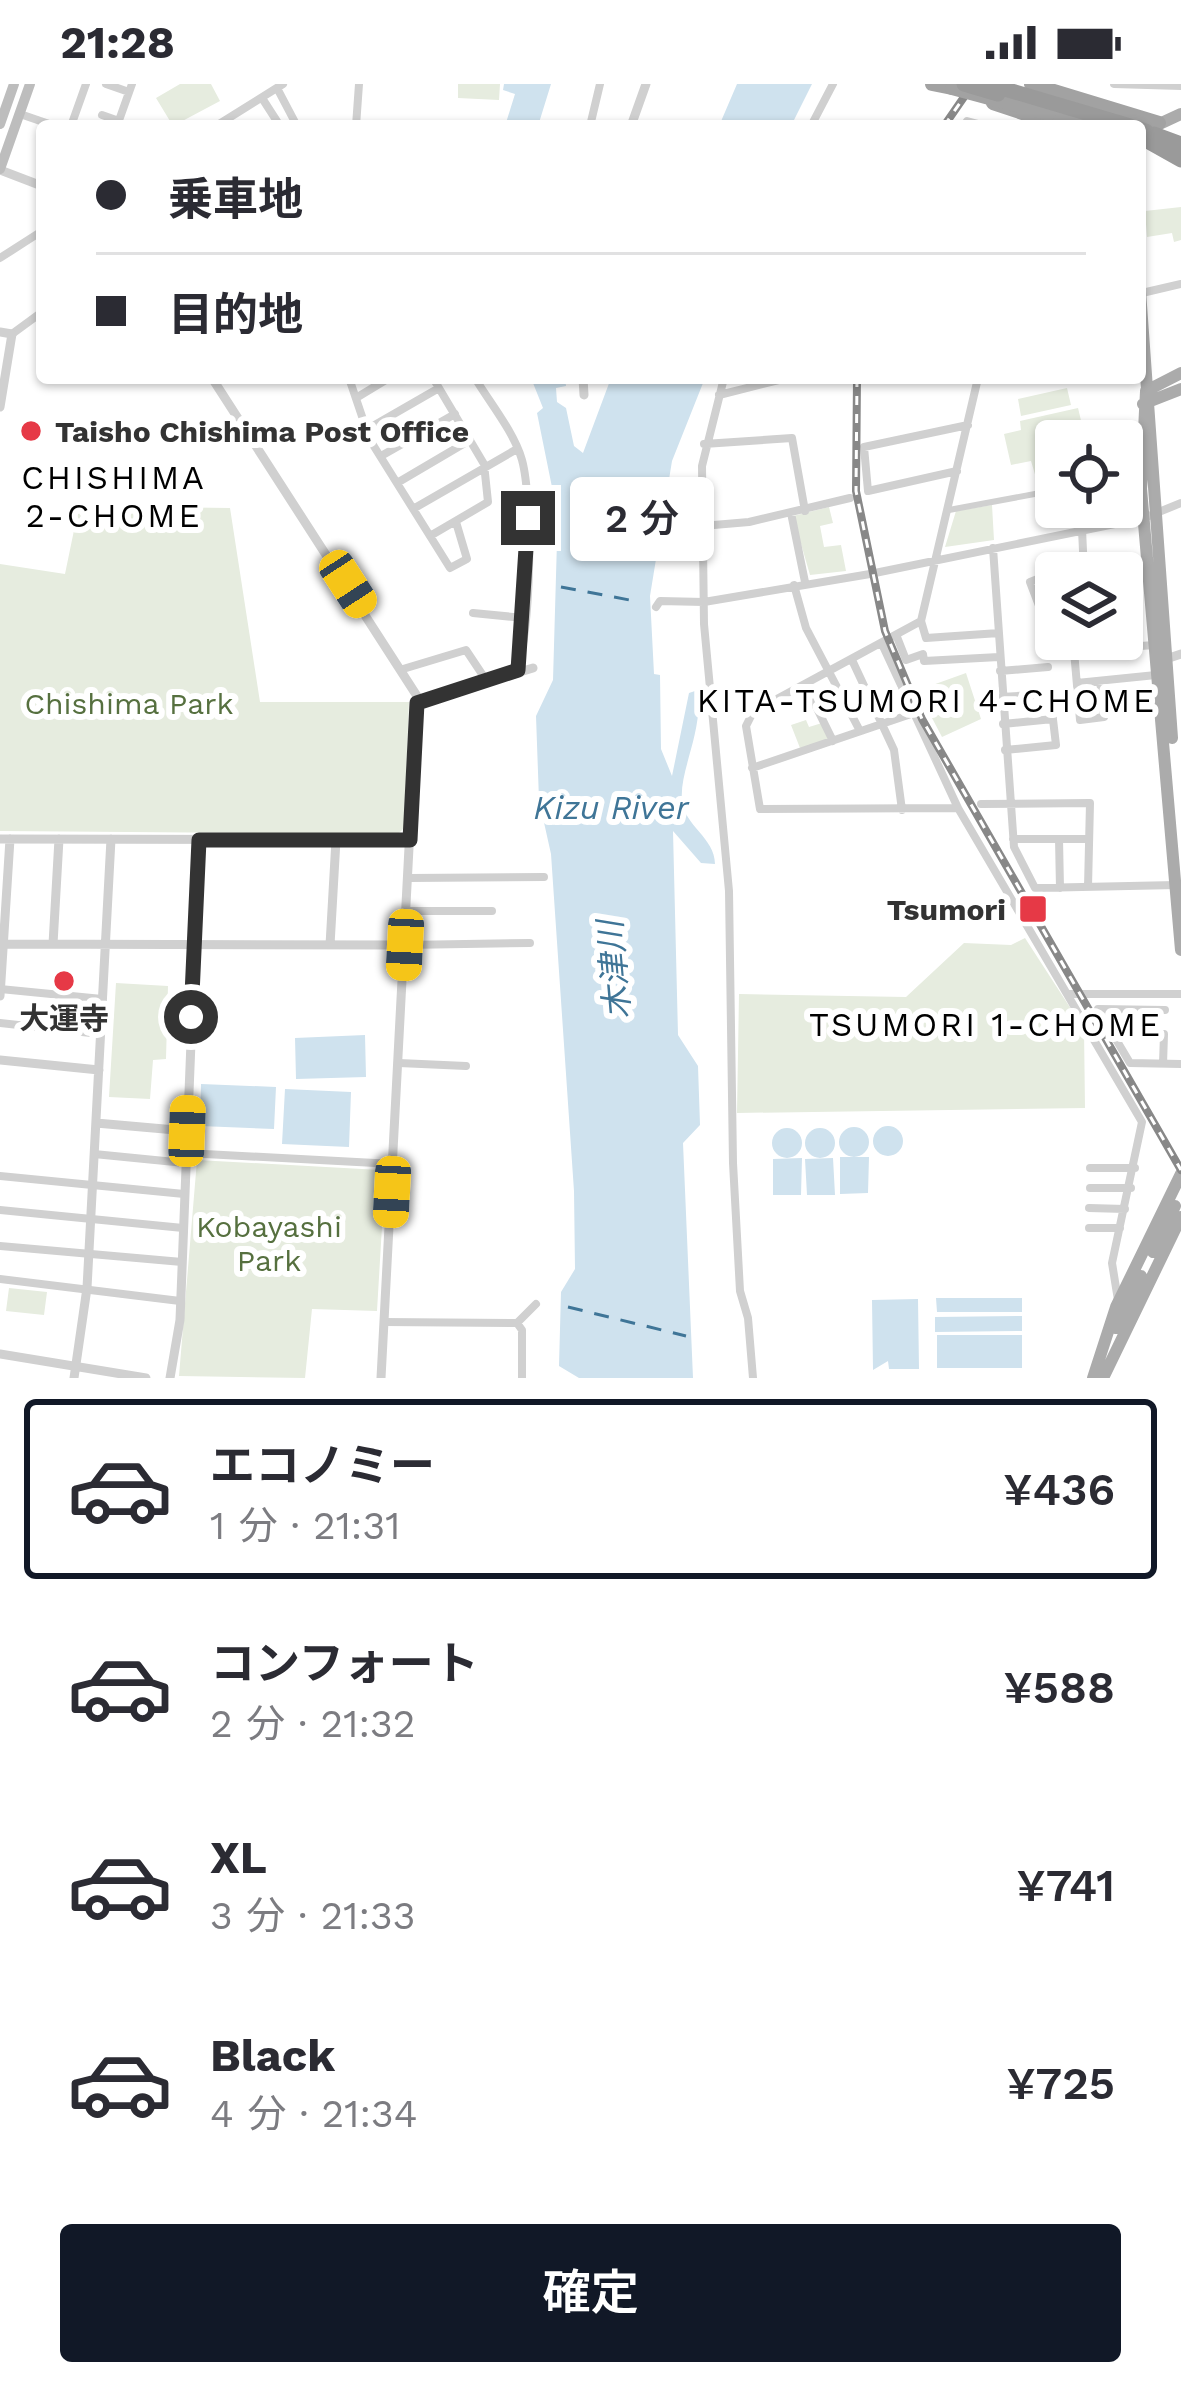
<!DOCTYPE html>
<html lang="ja">
<meta charset="utf-8">
<style>
:root{--surface:#fff;--page:#f2f2f3;--text:#2b2b33;--muted:#7c7c81;--line:#e1e1e2;--accent:#111827}
body{margin:0;font-family:"Work Sans","Noto Sans JP",sans-serif;background:var(--page);color:var(--text);height:100vh;display:flex;flex-direction:column;font-size:45px;white-space:nowrap}
*{box-sizing:border-box;margin:0}
p{font-size:39px;color:var(--muted)}
.icon{flex:none;width:66px;height:66px;fill:none;stroke:currentColor;stroke-width:2;stroke-linecap:round;stroke-linejoin:round}
.map{position:relative;height:1294px;overflow:hidden}
.sheet{display:flex;flex-direction:column;background:var(--surface);flex:1}
.sheet>*{flex:none}
.top-card{position:absolute;left:36px;top:36px;width:1110px;height:264px;border-radius:12px;box-shadow:0 3px 9px #0004;display:grid;align-content:center;height:264px;padding:0 60px;background:var(--surface)}
.controls{position:absolute;left:1035px;top:336px;display:grid;gap:24px}
.controls a{display:grid;place-items:center;width:108px;height:108px;border-radius:12px;background:var(--surface);box-shadow:0 3px 9px #0004;font-size:60px}
.end{position:absolute;width:54px;height:54px;margin:-27px;border:15px solid #333;background:#fff;box-shadow:0 0 0 6px #fff}
.from{border-radius:50%}
.bubble{position:absolute;height:84px;border-radius:12px;background:var(--surface);box-shadow:0 3px 9px #0004;font-size:39px;font-weight:600;line-height:84px;text-align:center}
.car{position:absolute;width:36px;height:72px;margin:-36px -18px;border-radius:15px;box-shadow:0 0 9px 3px #0007;background:linear-gradient(#f5c518 24%,#345 0 40%,#f5c518 0 76%,#345 0 86%,#f5c518 0)}
.top-card b{display:flex;align-items:center;gap:42px;height:114px;font-size:45px}
.top-card b+b{border-top:3px solid var(--line)}
.top-card i{width:30px;height:30px;background:var(--text)}
ul{padding:21px 0 0;list-style:none}
li{display:flex;align-items:center;gap:36px;height:180px;margin:0 24px 18px;padding:0 36px;border:6px solid transparent;border-radius:12px}
li div{flex:1}
li b{display:block;font-size:45px}
li em{font-style:normal;font-weight:600}
li.active{border-color:var(--accent)}
li>.icon{width:108px;height:108px;stroke-width:1.5}
.cta{display:flex;gap:24px;margin-top:auto;padding:24px 60px}
.cta a{flex:1;height:138px;border-radius:12px;background:var(--accent);color:#fff;font-size:48px;font-weight:600;line-height:138px;text-align:center}
.status{display:flex;justify-content:space-between;align-items:center;height:84px;padding:0 60px;background:var(--surface);direction:ltr}
.status svg{height:33px;fill:currentColor}
.map>svg:first-child{display:block}
.green{fill:#e6ecdf}
.water{fill:#cfe2ee}
.lines{fill:none;stroke-linecap:round;stroke-linejoin:round}
.ferry{stroke:#3f7597;stroke-width:3;stroke-dasharray:15 12;stroke-linecap:butt}
.pedestrian{stroke:#d0d0d0;stroke-width:6}
.minor{stroke:#d0d0d0;stroke-width:8}
.tertiary{stroke:#d0d0d0;stroke-width:9}
.secondary{stroke:#bdbdbd;stroke-width:10}
.primary{stroke:#ababab;stroke-width:12}
.trunk{stroke:#a2a2a2;stroke-width:14}
.motorway{stroke:#9a9a9a;stroke-width:15}
.rail-casing{stroke:#888;stroke-width:8}
.rail{stroke:#fff;stroke-width:3;stroke-dasharray:9;stroke-linecap:butt}
.trunk-bridge{stroke:#a2a2a2;stroke-width:14}
.motorway-bridge{stroke:#9a9a9a;stroke-width:15}
.route{stroke:#333;stroke-width:15}
.poi-dot{fill:#e63946;stroke:#fff;stroke-width:4.5}
.labels{text-anchor:middle;dominant-baseline:central;stroke-width:12;stroke-linejoin:round;paint-order:stroke}
.poi-label{font-size:30px;font-weight:bold;fill:#333;stroke:#fff;text-anchor:start}
.park-label{font-size:30px;fill:#56703f;stroke:#fff}
.neighbourhood-label{font-size:33px;letter-spacing:3px;fill:#000;stroke:#fff}
.water-label{font-size:33px;font-style:italic;fill:#3f7597;stroke:#fff}
</style>
<div class="status"><b>21:28</b><svg viewBox="0 0 49 12"><path d="M0 12V9h3v3zM5 12V6h3v6zM10 12V3h3v9zM15 12V0h3v12zM26 1h20v11H26zM47 4h2v5h-2z"/></svg></div>
<div class="map">
<svg width="1181" height="1294" viewBox="0 0 1181 1294">
<rect width="100%" height="100%" fill="#fff"/>
<!-- green -->
<path class="green" d="M180,0h31l9,17 -47,25 -17,-28z
M458,0h42l-1,16 -41,-2z
M1181,123v33l-7,2 -2,-9 -25,4 -2,-26z
M1067,304l4,17 -50,11 -3,-17z
M1078,324l8,33h-30v36l-19,4 -6,-20 -20,4 -7,-31 17,-4 -1,-9z
M992,421l2,35 -49,7 11,-36z
M79,422l151,2 30,194h149l-5,126 -6,6 -398,-3v-267l65,10z
M829,423l4,16 -13,3 4,21 17,-2 5,26 -36,4 -17,-59z
M966,589l15,46 -39,18 -20,-38 5,-12z
M806,636l3,7 13,-4 8,17 -30,8 -9,-23z
M1025,854l59,91 1,79 -348,5 2,-119 167,3 58,-54 47,2z
M116,899l52,3 -2,73 -13,1 -3,39 -41,-2z
M197,1076l183,10 5,6 -8,135 -65,-2 -7,69 -126,-2z
M9,1204l38,4 -3,23 -38,-4z"/>
<!-- water -->
<path class="water" d="M504,0h47l-13,42h-33l10,-32 -12,-4z
M737,0h75l-21,42h-72z
M531,294h34l1,8 -10,2 1,14 9,6 8,38 9,7 28,-75h94l-33,83 -22,135 4,78 6,1 1,74 11,27 17,-83 9,-3c5,44 -19,80 -16,111 2,24 33,37 33,63l-14,-1 -28,-32 5,204 20,31 2,59 -17,18 10,235h-114l-20,-12 2,-74 14,-23 -1,-78 -23,-337 -12,-54 -3,-84 17,-36 4,-139 -2,-39 -18,-89 6,-5z
M365,951l1,42 -70,2 -1,-41z
M201,1000l75,3 -2,42 -74,-3z
M285,1005l66,3 -2,55 -67,-3z
M873 1057a15 15 0 1 1 30 0a15 15 0 1 1-30 0Z
M839 1058a15 15 0 1 1 30 0a15 15 0 1 1-30 0Z
M772 1059a15 15 0 1 1 30 0a15 15 0 1 1-30 0Z
M805 1059a15 15 0 1 1 30 0a15 15 0 1 1-30 0Z
M840,1073h29l-1,36 -28,1z
M802,1074l-1,37h-28v-36z
M833,1074l2,37h-28l-2,-36z
M936,1214h86v14h-85z
M918,1215l1,70h-30l-1,-8 -15,9 -1,-70z
M1022,1232v15l-87,1v-15z
M937,1251h85v33h-85z"/>
<g class="lines">
<!-- ferry -->
<path class="ferry" d="M561,503l79,15
M568,1223l118,29"/>
<!-- pedestrian -->
<path class="pedestrian" d="M949,426l107,-20"/>
<!-- minor -->
<path class="minor" d="M106,0l23,8
M1114,0l67,2
M277,4l20,38
M262,14l18,28
M20,30l35,12
M102,31l17,6
M71,42l15,-42
M117,42l15,-42
M216,42l67,-42
M356,42l3,-42
M590,42l10,-42
M811,42l22,-42
M964,42l3,-5 19,5
M0,174l42,-27
M1142,209l39,-9
M12,250l30,-22
M349,294l21,62 80,128 17,-9 -11,-37
M475,294c15,25 39,54 47,82 11,40 10,178 -7,214
M724,294l-22,88 2,158 25,267 4,272 7,128 8,27 5,60
M719,311l68,-17
M356,314l33,-20
M366,346l73,-42
M1100,357l41,-12
M704,360l88,-6 13,73
M381,372l74,-42
M957,387l-89,20 -4,-44 104,-22
M397,399l73,-43
M413,425l104,-60
M791,429l14,69
M702,442l47,-4 101,-24
M1082,445l2,44
M430,452l58,-34 -4,-38 -51,-86
M993,464l21,299 21,41 141,-3
M794,501l12,43 54,103
M656,523l4,-6 44,1 166,-28 274,-56 37,-15
M473,529l51,5
M921,537l5,17 73,-5
M1056,537l-10,3 -16,-42 53,-21
M897,553l9,23 17,-6 1,7 75,-4
M882,560l76,164 184,314 -30,141 6,37
M852,576l42,90 8,60
M403,585l63,-19 22,33
M1000,587l48,-4
M1100,597l4,36 -24,3 -6,-69 80,-6
M1077,599l79,-8
M805,600l28,57
M1002,613l48,-3 6,51 -51,5
M1003,640l50,-5
M752,684l159,-54
M981,720l109,-1 -2,84
M958,724l-198,1 -14,-83 7,-14 168,-91 57,-243
M1013,755h76
M1059,755l1,49
M409,794l135,-1
M407,827h85
M405,861l125,-2
M0,905l102,10
M1069,910h112
M1165,926l-67,-1 32,54 51,1
M0,939l100,11
M1114,951l50,-1 -1,30
M399,979l67,3
M186,1069l208,11
M94,1070l91,9
M1090,1084h45
M0,1092l184,18
M1090,1104h41
M1089,1124l36,1
M0,1126l183,18
M1089,1144h31
M0,1162l182,16
M0,1195l180,22
M384,1238l133,1 19,-19
M517,1239l5,7v48"/>
<!-- tertiary -->
<path class="tertiary" d="M631,42l15,-42
M0,86l42,16
M0,248l12,2 -12,73
M212,294l205,318 -36,682
M583,294l1,17
M1160,577l21,-7
M417,619l116,-35
M0,755l410,1
M0,860l405,1
M53,860l6,-105
M330,861l6,-105
M0,912l10,-157
M0,976l99,10
M96,1039l91,8
M0,1270l146,24
M74,1294l13,-90 24,-449
M170,1294l10,-58 19,-480"/>
<!-- secondary -->
<path class="secondary" d="M0,40l14,-40
M0,85l30,-85"/>
<!-- primary -->
<path class="primary" d="M1140,62l15,-20 26,-12
M1140,207l32,447
M1146,307l-5,98 40,461
M1146,307l35,-18
M1143,320l38,-15
M1153,1168l22,-46
M1116,1244l25,-52
M1093,1294l23,-71 65,-133
M1103,1294l78,-161"/>
<!-- trunk -->
<path class="trunk" d="M932,0l20,4
M1031,0l128,39
M993,19l68,23
M1054,31l35,11"/>
<!-- motorway -->
<path class="motorway" d="M1140,45l6,2"/>
<defs>
<path id="rail" d="M944,42l29,-42
M857,294l-1,113 29,140 37,88 259,451"/>
</defs>
<!-- rail casing -->
<use href="#rail" class="rail-casing"/>
<!-- rail -->
<use href="#rail" class="rail"/>
<!-- trunk-bridge -->
<path class="trunk-bridge" d="M952,4l97,26"/>
<!-- motorway-bridge -->
<path class="motorway-bridge" d="M964,0l34,10
M988,0l142,42
M1154,50l27,10
M1140,53l41,23"/>
</g>
<g class="lines">
<!-- route -->
<path class="route" d="M191,933l8,-177h211l7,-137 101,-33 10,-152"/>
</g>
<!-- markers -->
<g class="poi-dot">
<circle cx="31" cy="347" r="12"/>
<rect x="1018" y="810" width="30" height="30" rx="6"/>
<circle cx="64" cy="897" r="12"/>
</g>
<g class="labels">
<!-- poi labels -->
<g class="poi-label">
<text x="55" y="347">Taisho Chishima Post Office</text>
<text x="1006" y="825" text-anchor="end">Tsumori</text>
<text x="64" y="934" text-anchor="middle">大運寺</text>
</g>
<!-- park labels -->
<g class="park-label">
<text x="129" y="619">Chishima Park</text>
<text x="269" y="1142">Kobayashi<tspan x="269" dy="34">Park</tspan></text>
</g>
<!-- neighbourhood labels -->
<g class="neighbourhood-label">
<text x="114" y="393">CHISHIMA<tspan x="114" dy="38">2-CHOME</tspan></text>
<text x="927" y="616">KITA-TSUMORI 4-CHOME</text>
<text x="986" y="940">TSUMORI 1-CHOME</text>
</g>
<!-- water labels -->
<g class="water-label">
<text x="611" y="723">Kizu River</text>
<text transform="translate(614 886) rotate(-95)">木津川</text>
</g>
</g>
</svg>
<div class="controls">
<a><svg class="icon" aria-label="locate" viewBox="0 0 24 24"><circle cx="12" cy="12" r="6"/><path d="M12 2v4M12 18v4M2 12h4M18 12h4"/></svg></a>
<a><svg class="icon" aria-label="layers" viewBox="0 0 24 24"><path d="M12 4l9 5-9 5-9-5zM3 14l9 5 9-5"/></svg></a>
</div>
<i class="end from" style="left:191px;top:933px"></i>
<i class="end" style="left:528px;top:434px"></i>
<div class="bubble" style="left:570px;top:393px;width:144px">2 分</div>
<i class="car" style="left:348px;top:500px;rotate:147deg"></i>
<i class="car" style="left:405px;top:861px;rotate:183deg"></i>
<i class="car" style="left:187px;top:1047px;rotate:2deg"></i>
<i class="car" style="left:392px;top:1108px;rotate:183deg"></i>
<div class="top-card">
<b><i class="from"></i>乗車地</b>
<b><i></i>目的地</b>
</div>
</div>
<section class="sheet">
<ul>
<li class="active"><svg class="icon" aria-label="car" viewBox="0 0 24 24"><path d="M5 17H2v-5l4-1 3-4h7l3 4 3 1v5h-3M9 17h6M6 11h13"/><circle cx="7" cy="17" r="2"/><circle cx="17" cy="17" r="2"/></svg><div><b>エコノミー</b><p>1 分 · 21:31</p></div><em>¥436</em></li>
<li><svg class="icon" aria-label="car" viewBox="0 0 24 24"><path d="M5 17H2v-5l4-1 3-4h7l3 4 3 1v5h-3M9 17h6M6 11h13"/><circle cx="7" cy="17" r="2"/><circle cx="17" cy="17" r="2"/></svg><div><b>コンフォート</b><p>2 分 · 21:32</p></div><em>¥588</em></li>
<li><svg class="icon" aria-label="car" viewBox="0 0 24 24"><path d="M5 17H2v-5l4-1 3-4h7l3 4 3 1v5h-3M9 17h6M6 11h13"/><circle cx="7" cy="17" r="2"/><circle cx="17" cy="17" r="2"/></svg><div><b>XL</b><p>3 分 · 21:33</p></div><em>¥741</em></li>
<li><svg class="icon" aria-label="car" viewBox="0 0 24 24"><path d="M5 17H2v-5l4-1 3-4h7l3 4 3 1v5h-3M9 17h6M6 11h13"/><circle cx="7" cy="17" r="2"/><circle cx="17" cy="17" r="2"/></svg><div><b>Black</b><p>4 分 · 21:34</p></div><em>¥725</em></li>
</ul>
<div class="cta"><a>確定</a></div>
</section>
